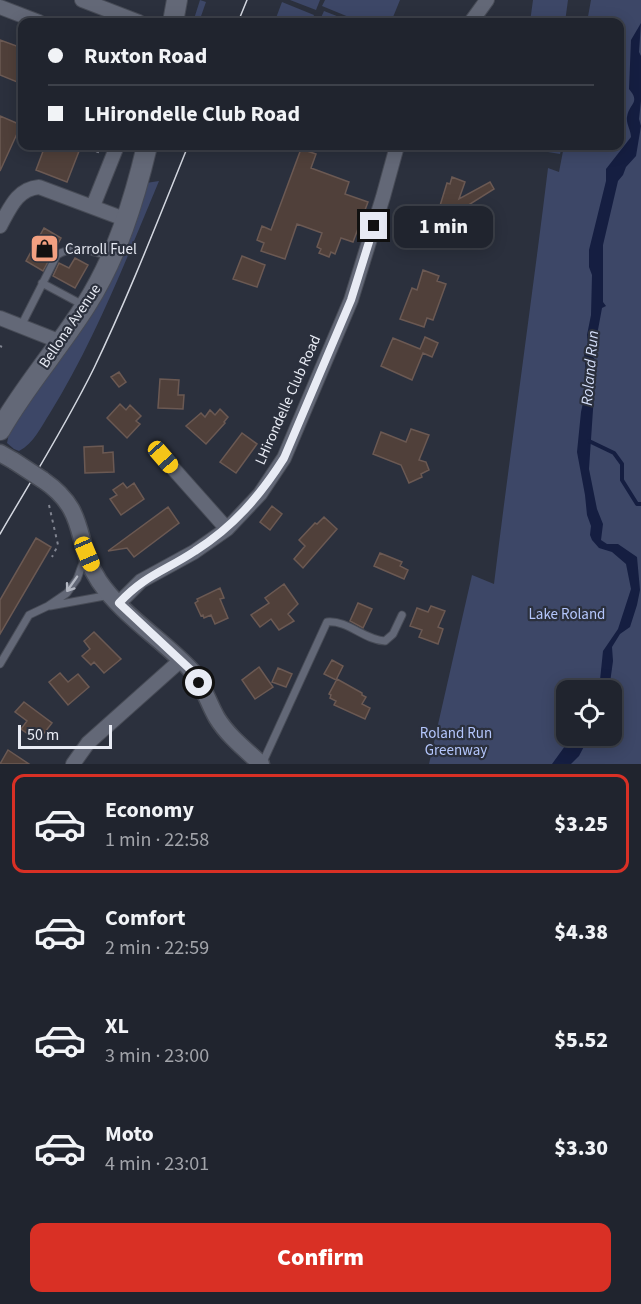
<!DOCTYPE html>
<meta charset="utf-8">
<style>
:root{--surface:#20242e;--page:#282c36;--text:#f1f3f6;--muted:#a2a4aa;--line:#3d414a;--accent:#d93025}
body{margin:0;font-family:"Source Sans 3",sans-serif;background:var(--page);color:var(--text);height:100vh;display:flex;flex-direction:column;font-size:22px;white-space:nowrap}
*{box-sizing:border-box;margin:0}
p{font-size:20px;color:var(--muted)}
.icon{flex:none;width:33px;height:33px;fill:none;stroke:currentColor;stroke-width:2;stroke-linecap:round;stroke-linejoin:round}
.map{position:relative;height:764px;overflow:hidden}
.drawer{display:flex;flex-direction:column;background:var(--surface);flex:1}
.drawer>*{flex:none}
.top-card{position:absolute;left:18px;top:18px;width:606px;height:132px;border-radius:12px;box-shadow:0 3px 15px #0003,0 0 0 2px var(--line);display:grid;align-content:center;height:132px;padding:0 30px;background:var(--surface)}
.buttons{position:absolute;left:556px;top:680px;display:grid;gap:12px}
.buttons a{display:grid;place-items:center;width:66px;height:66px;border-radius:12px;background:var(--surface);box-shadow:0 3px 15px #0003,0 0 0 2px var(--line);font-size:30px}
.scale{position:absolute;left:18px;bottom:15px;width:94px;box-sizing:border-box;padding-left:6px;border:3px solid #e8ebf4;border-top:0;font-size:16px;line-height:21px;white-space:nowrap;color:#e8ebf4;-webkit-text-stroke:4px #2b303d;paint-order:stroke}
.end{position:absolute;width:27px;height:27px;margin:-14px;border:8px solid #e8ebf4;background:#111;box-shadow:0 0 0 3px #111}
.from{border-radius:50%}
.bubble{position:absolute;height:42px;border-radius:12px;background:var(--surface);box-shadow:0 3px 15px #0003,0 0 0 2px var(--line);font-size:20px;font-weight:800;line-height:42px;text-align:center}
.car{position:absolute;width:18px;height:36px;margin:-18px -9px;border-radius:8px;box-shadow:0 0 4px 2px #0007;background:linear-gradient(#f5c518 24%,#345 0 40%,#f5c518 0 76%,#345 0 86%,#f5c518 0)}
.top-card b{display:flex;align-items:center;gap:21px;height:57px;font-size:22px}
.top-card b+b{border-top:2px solid var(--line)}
.top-card i{width:15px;height:15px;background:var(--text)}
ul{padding:10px 0 0;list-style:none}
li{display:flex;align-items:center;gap:18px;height:99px;margin:0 12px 9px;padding:0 18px;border:3px solid transparent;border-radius:12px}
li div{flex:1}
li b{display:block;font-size:22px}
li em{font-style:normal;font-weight:800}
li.selected{border-color:var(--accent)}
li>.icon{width:54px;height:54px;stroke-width:1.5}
.primary-button{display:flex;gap:12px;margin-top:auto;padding:12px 30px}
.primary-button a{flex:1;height:69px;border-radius:12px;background:var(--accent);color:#fff;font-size:24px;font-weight:800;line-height:69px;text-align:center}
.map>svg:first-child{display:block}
.green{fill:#3d4767;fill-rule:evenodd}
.water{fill:#151e41}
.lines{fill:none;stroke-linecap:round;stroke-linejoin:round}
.stream{stroke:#151e41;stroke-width:4}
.building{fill:#50403a;stroke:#6b5953;stroke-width:1.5}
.service-casing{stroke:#474b56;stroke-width:9}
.minor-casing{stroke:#474b56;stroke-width:16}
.tertiary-casing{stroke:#474b56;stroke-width:19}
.secondary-casing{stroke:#474b56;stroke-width:22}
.path{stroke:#808490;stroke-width:2;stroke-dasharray:3 4.5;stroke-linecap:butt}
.service{stroke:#636877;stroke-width:7}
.minor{stroke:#636877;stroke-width:14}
.tertiary{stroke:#636877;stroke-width:16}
.secondary{stroke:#636877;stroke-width:20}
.tram{stroke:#d3d7e0;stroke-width:1.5}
.tertiary-bridge-casing{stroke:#474b56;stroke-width:19;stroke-linecap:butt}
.tertiary-bridge{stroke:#636877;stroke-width:16}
.oneway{stroke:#b3b7c2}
.route{stroke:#e8ebf4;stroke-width:8}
.labels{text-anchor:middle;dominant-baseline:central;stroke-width:4.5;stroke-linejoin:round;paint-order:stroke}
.poi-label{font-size:15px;fill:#e8ebf4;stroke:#2b303d;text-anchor:start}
.street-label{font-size:15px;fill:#e8ebf4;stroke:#2b303d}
.park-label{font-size:15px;fill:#b4c6fc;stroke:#2b303d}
.water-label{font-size:16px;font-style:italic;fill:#d5dffa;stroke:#2b303d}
</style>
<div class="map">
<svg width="641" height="764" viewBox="0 0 641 764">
<rect width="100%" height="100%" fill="#2b303d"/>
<!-- green -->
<path class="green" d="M200,0l6,2 -7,20h-6z
M290,0h30l-4,10z
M325,0h75l-9,22h-30l-39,-16z
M533,0h35l-3,22h-35z
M591,0h50v764h-212l43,-189 22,9c17,-139 37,-277 54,-416l11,4 5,-26h56v-124h-33zM567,690h45v45h-45z
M282,2l32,13 -3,7h-23l-12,-4z
M324,11l28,11h-33z
M512,146h50l-2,8z
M159,181c-33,79 -64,159 -109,232 -9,14 -16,30 -31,38l-5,-2 -7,-6 2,-10 137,-250z"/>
<!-- water -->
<path class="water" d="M641,23l-2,29 2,4v45l-2,18 2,7 -5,30 -10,11 -3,8 -5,6 -15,64v57l3,4 -4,2 -9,49 4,5v6l-6,4 4,8 -6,89 8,40 6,15 -2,16 6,4h11l19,13 3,33 -3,15 -7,22 -10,7 -8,13 1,14 -4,29h-10l4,-39 15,-22 13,-40 -5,-25 -14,-12 -13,-4 -7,-8 -2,-5 1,-9 -4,-11 -2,-20 -8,-43 4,-40 6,-28 -3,-31 4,-9 -1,-9 4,-20 1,-40 -3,-8v-17l17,-69v-12l25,-32c0,-7 -5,-13 -4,-20 2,-14 14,-14 2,-28l2,-49z
M573,735h17l-11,21 -8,8h-19z"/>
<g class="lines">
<!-- stream -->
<path class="stream" d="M589,441l25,12 8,11v16l15,24h4"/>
</g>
<!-- building -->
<path class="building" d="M0,40l22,8v36l-22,-9z
M0,116l21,9 -21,46z
M45,146h36l-14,36 -31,-12z
M301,149l15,5 -5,14 38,14 -4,12 23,8 -15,40 -12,-4 -6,16 -4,-2 -2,5 -10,-4 2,-4 -4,-2 5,-14 -25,-9 -12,35 -24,-8 3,-8 -7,-3 5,-14 9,4z
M452,177l13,5 -6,17 31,-17 4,7 -32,20 9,3 -4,11h-5l-8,23 -24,-8 17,-55 3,1z
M44,228l17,10 -18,33 -17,-10z
M242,256l23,9 -8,22 -24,-8z
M75,258l13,7 -13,23 -22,-12 6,-13 10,5z
M423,270l16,6 -2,5 9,3 -13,36 -6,-2 -3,9 -24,-8 12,-31 5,2z
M425,337l13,6 -6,14 -9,-4 -11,27 -31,-14 12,-28 27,11z
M119,372l7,10 -7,5 -8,-10z
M160,379l19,1 -1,15h6l-1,14 -25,-1z
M120,404l6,6 4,-5 11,11 -5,5 4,3 -13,14 -20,-20z
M220,409l8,8 -4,5 1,1 -19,21 -20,-18 15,-13 4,4 5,-7 5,5z
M411,429l18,6 -10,25 7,2 3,8 -8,4 1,3 -13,6 -8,-18 -28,-11 8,-22 25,10z
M242,433l15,11 -21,29 -16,-11z
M103,446v7l10,-1 1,20 -29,1 -1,-26z
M123,483l4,5 7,-5 10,16 -23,16 -11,-16 7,-4 -4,-5z
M272,506l10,8 -12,16 -10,-8z
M168,507l11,16 -45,34 -7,-9 -19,3z
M324,517l13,12 -34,39 -9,-9 11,-13 -6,-6 16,-17 2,1z
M36,538l15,9 -51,87v-34z
M380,553l22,9 -2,4 8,4 -4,9 -30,-13z
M284,584l14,20 -10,10 6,7 -15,9 -8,-11 -11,8 -9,-12 18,-12 -4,-5z
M220,588l4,10 -4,1 8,19 -13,6 -4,-9 -7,3 -1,-3 -2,1 -6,-13 3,-2 -1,-2z
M358,603l14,6 -9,19 -13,-7z
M431,606l14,5 -7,16 5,2 -5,15 -19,-7 3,-7 -12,-4 7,-18 11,4z
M94,632l27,27 -17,14 -10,-11 -3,3 -9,-9 8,-7 -6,-8z
M332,660l11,6 -7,14 -12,-6z
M259,667l14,20 -18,12 -13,-19z
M278,668l14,6 -6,13 -14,-5z
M60,673l8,9 10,-8 11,13 -21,18 -19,-23z
M337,679l25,14v2l4,2 -4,7 8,4 -5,11 -31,-14 2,-4 -6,-3 1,-3 -2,-1z
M24,702l28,21 -14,18 -17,-12 6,-8 -12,-9z
M8,750l21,14h-29z"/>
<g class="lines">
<defs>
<path id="service" d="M42,283l41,22
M21,326l36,-71c16,-10 35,-4 52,1
M50,606l60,-11
M0,664l29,-49 19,-9 19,-13 10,-14 7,-19
M262,764l65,-142c21,-2 37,18 58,19l8,-7 9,-19"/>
<path id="minor" d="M82,0l57,22
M0,7l39,15
M471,22l16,-22
M93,206l24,-60
M0,226c10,-18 17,-37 39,-39l88,33
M0,318l61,24
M163,457l64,72
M119,603l22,-22 53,-29 33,-23 33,-35 24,-36 67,-158 32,-103 14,-51
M73,764l15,-21 93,-83"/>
<path id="tertiary" d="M0,453l14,8
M43,480c47,32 30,62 56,101 23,34 64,59 92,89 12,13 17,33 26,48 11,18 29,32 44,46"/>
<path id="secondary" d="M173,22l4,-22
M0,430c25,-44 59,-82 86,-125 31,-49 48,-104 61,-159"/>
</defs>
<!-- service casing -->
<use href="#service" class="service-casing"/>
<!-- minor casing -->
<use href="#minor" class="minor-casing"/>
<!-- tertiary casing -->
<use href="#tertiary" class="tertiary-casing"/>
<!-- secondary casing -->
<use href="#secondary" class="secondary-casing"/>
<!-- path -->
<path class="path" d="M89,149l12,4
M0,346l2,1
M49,505l9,40 -6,12"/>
<!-- service -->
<use href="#service" class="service"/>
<!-- minor -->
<use href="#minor" class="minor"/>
<!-- tertiary -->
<use href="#tertiary" class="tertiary"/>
<!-- secondary -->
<use href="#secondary" class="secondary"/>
<!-- tram -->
<path class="tram" d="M238,22l9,-22
M0,534c32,-55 66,-109 94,-166 35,-73 64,-148 94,-222"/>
<defs>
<path id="tertiary-bridge" d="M14,461l29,19"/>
</defs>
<!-- tertiary-bridge casing -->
<use href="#tertiary-bridge" class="tertiary-bridge-casing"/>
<!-- tertiary-bridge -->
<use href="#tertiary-bridge" class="tertiary-bridge"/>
</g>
<!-- one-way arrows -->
<defs><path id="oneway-shaft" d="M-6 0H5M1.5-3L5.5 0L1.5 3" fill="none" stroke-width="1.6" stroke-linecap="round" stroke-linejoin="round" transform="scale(1.5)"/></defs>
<use class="oneway" href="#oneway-shaft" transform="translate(72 584) rotate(125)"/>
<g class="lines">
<!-- route -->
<path class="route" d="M199,683l-6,-11 -74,-69c26,-28 46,-32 76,-52 38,-24 65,-55 89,-93l67,-158 23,-74"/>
</g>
<!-- icons -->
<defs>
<symbol id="shop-square" viewBox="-11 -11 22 22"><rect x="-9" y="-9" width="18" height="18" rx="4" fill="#f2a081" stroke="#2b303d"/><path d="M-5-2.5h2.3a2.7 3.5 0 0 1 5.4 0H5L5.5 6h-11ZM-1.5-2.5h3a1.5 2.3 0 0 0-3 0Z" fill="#111"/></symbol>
</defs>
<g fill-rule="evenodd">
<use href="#shop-square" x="28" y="232" width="33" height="33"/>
</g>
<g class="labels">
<!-- poi labels -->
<g class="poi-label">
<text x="65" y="249">Carroll Fuel</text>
</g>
<!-- street labels -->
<g class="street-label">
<text transform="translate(70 326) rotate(-56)">Bellona Avenue</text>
<text transform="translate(288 400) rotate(-66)">LHirondelle Club Road</text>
</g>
<!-- park labels -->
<g class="park-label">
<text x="567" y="614">Lake Roland</text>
<text x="456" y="733">Roland Run<tspan x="456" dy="17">Greenway</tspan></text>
</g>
<!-- water labels -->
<g class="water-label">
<text transform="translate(590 368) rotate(-85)">Roland Run</text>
</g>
</g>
</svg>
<div class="buttons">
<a><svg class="icon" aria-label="locate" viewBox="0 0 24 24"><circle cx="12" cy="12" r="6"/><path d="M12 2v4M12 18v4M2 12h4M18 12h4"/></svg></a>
</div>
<div class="scale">50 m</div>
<i class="end from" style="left:199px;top:683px"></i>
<i class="end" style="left:374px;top:226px"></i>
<div class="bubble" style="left:394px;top:206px;width:99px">1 min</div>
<i class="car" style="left:163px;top:457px;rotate:139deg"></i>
<i class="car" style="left:87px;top:554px;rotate:157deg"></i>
<div class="top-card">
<b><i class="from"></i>Ruxton Road</b>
<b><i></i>LHirondelle Club Road</b>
</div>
</div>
<section class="drawer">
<ul>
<li class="selected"><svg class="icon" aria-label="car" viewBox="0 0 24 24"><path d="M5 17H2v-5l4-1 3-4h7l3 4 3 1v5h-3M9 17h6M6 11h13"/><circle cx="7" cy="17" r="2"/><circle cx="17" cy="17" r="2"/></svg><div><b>Economy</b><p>1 min · 22:58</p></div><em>$3.25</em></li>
<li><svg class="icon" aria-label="car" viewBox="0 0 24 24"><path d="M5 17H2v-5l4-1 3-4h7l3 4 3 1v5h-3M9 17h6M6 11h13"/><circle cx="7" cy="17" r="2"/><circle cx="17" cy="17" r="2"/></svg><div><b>Comfort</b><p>2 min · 22:59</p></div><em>$4.38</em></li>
<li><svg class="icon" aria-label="car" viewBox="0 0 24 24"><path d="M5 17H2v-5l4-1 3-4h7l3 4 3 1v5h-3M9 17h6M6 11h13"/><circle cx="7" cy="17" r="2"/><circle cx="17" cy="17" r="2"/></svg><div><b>XL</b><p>3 min · 23:00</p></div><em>$5.52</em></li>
<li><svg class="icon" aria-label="car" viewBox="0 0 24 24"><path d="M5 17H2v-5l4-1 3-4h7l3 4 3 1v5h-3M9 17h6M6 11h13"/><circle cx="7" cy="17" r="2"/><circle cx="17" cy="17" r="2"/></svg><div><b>Moto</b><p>4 min · 23:01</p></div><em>$3.30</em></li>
</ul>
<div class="primary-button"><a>Confirm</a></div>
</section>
